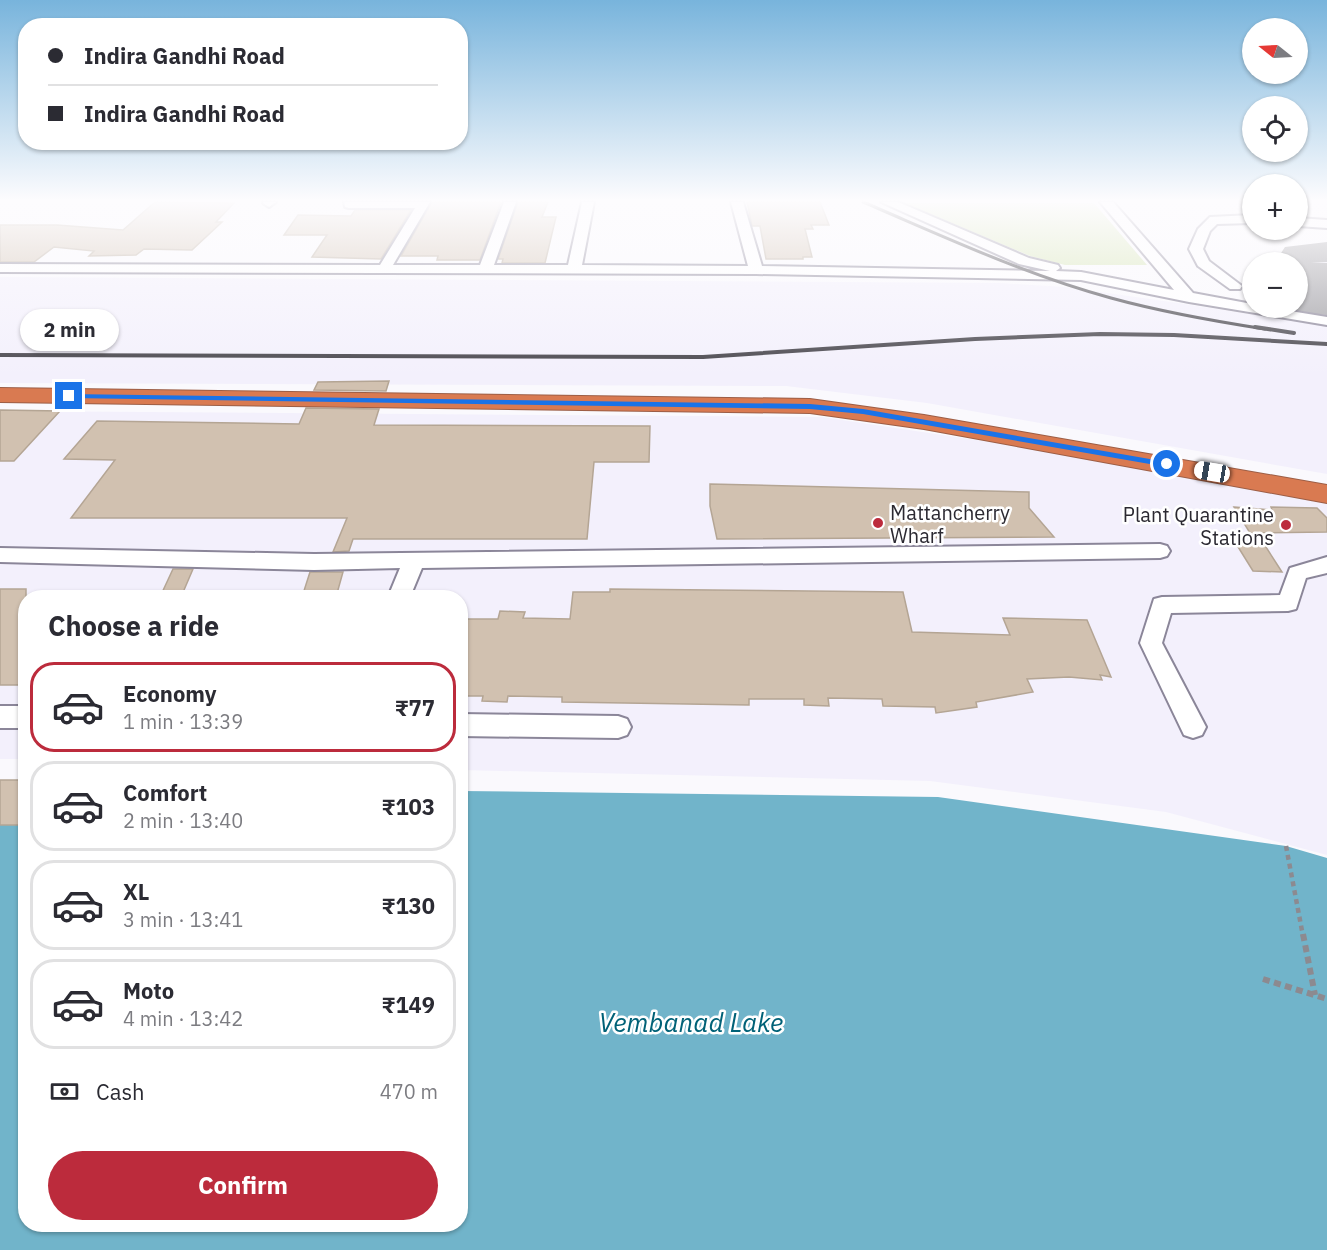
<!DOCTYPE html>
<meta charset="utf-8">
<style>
:root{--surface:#fff;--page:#f7f7f7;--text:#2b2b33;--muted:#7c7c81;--line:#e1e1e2;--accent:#bc2b3c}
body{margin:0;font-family:"IBM Plex Sans",sans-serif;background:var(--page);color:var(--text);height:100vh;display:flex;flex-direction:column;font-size:22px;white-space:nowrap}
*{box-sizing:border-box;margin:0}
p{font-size:20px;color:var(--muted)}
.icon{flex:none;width:33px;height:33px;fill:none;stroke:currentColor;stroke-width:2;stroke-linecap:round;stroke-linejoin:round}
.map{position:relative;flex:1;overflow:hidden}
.drawer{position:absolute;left:18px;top:590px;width:450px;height:642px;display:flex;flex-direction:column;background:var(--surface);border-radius:24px;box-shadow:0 2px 4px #0004}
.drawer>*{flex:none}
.banner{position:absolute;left:18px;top:18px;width:450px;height:132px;border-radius:24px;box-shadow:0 2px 4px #0004;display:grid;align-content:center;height:132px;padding:0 30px;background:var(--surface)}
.needle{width:39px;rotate:288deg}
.controls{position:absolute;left:1242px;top:18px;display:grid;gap:12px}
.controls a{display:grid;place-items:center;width:66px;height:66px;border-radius:50%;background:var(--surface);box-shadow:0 2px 4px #0004;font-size:30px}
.end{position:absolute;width:27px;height:27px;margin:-14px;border:8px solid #1a73e8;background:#fff;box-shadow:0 0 0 3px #fff}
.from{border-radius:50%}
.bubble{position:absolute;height:42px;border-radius:21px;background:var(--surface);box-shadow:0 2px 4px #0004;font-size:20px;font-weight:800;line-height:42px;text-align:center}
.car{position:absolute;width:18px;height:36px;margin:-18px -9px;border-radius:8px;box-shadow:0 0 4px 2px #0007;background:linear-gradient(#fff 24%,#345 0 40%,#fff 0 76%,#345 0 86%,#fff 0)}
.banner b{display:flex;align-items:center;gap:21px;height:57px;font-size:22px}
.banner b+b{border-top:2px solid var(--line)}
.banner i{width:15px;height:15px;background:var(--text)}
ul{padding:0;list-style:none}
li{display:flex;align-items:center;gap:18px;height:90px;margin:0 12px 9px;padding:0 18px;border:3px solid var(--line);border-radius:24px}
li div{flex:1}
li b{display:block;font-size:22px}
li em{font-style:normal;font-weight:800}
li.on{border-color:var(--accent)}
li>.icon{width:54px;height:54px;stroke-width:1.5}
h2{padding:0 30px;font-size:27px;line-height:72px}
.pay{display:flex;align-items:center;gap:15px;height:66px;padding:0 30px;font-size:22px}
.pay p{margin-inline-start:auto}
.button{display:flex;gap:12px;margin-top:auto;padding:12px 30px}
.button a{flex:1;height:69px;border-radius:36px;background:var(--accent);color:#fff;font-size:24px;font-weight:800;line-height:69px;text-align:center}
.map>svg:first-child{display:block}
.built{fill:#f3f0fc}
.green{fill:#d4e4b1}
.water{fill:#71b4ca}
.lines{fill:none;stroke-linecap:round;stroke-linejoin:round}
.taxiway{fill:#9e9da2;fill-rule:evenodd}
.runway{fill:#9e9da2;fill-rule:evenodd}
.building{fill:#d1c1b0;stroke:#b4a594;stroke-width:1.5}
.minor-casing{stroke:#8b8699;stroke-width:4}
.highway-casing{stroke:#9c5e46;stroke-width:2}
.path-far1{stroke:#8c8a90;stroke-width:4.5;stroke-dasharray:5 4;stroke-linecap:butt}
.path{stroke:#8c8a90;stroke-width:6;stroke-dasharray:7 4.5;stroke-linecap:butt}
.minor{fill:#fff;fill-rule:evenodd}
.highway{fill:#d97a51;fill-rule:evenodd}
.rail-far1{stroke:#434148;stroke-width:3}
.rail{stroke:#434148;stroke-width:4}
.route{fill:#1a73e8}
.poi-dot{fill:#bc2b3c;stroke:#fff;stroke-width:2}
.labels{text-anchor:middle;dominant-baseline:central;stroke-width:5;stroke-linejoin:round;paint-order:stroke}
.poi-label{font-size:20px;fill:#2b2931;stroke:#fff;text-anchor:start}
.near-water-label{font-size:26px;font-style:italic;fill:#006177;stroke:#fff}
</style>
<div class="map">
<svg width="1327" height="1250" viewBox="0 0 1327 1250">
<rect width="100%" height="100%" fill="#faf9fd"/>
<!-- built -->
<path class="built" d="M1309,246l18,2v24l-29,-1v-9h-16l-1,-5 6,-6z
M0,277l999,6 66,4 113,16 149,23v148l-400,-71 -141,-17 -786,-3z
M0,411l822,6 334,50 171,31v357l-161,-43 -236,-31 -469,-11 -1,-173h-434l-1,162h-25z"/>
<!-- green -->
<path class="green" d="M904,203h190l53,62h-82l-35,-9z"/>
<!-- water -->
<path class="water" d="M0,786h25l1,438h434l1,-433 477,6 348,49 41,12v392h-1327z"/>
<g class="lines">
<!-- taxiway -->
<path class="taxiway" d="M1327,242v20l-16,1 -4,6 -9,2v-9h-20l-1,-3 8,-12z"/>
<!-- runway -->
<path class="runway" d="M1298,263h29v52l-26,-1 -25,-6h22z"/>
</g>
<!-- building -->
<path class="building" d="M155,202l79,1 -18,19h6l-30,28 -48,-1 -8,6 -47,1 5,-5 -40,-4 -20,15h-34v-37h57l66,5z
M432,202h69l-21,58h-43l1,-4h-37z
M518,202h30l-6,15h14l-11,46h-43l1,-4h-5z
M747,202h73l9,23h-18l2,4h-8l7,28h-9v2h-37l-6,-33h-8z
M355,210h56l-30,49 -69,-2 15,-22h-43l14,-20 53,1z
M389,381l-3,10 -72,-1 4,-8z
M306,408l73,1 -5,16 276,1 -1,36h-55l-7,77h-234l-4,12 -16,1 14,-34h-276l44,-58 -51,-1 33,-38 202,3z
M0,410l60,1 -46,50h-14z
M710,484l319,8v16l25,29 -337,2 -7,-33z
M1234,507l38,3 -1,-3 46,1 10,10v14l-77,1z
M1235,542l29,2 18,28 -29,-1z
M173,569h20l-12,28h-21z
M310,572h33l-7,25h-34z
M0,589h26v96h-26z
M610,589l293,3 9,40 98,3 -7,-17 84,2 24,57 -11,-2 2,5 -33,-3 -42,2 6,13 -57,10 1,5 -41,6 -1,-6 -52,-1 -1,-7 -54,-1 1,8 -25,-1v-6h-55v6l-187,-3v-5l-54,-1 -1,6 -25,-1 1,-5h-23v-77h38l2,-8 25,1 -2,6 47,1 3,-27h37z
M0,780h26v45h-26z"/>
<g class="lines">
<defs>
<path id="minor" d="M276,202l-7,5 -6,-4v-1z
M344,202h86l-37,63h87l24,-63h12l-22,63h74l14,-63h12l-12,63 166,1 -17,-64h12l19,64 288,5 -31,-7 -138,-62h17l131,56 29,7 2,3 -4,3 25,1 93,18 -74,-88h13l80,91 59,11v4h20l55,9v8l-138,-23 -108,-22 -325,-6 -756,-2v-8l380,1 35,-57h-66l-4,-1z
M1252,215v8l-35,1 -7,7 -7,18 6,12 33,25 -2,3h-10l-32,-23 -9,-17 9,-20 12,-12z
M1298,218l29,2v8l-29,-2z
M1160,544l7,2 3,5 -3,5 -7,2 -738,10 -12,29h-22l12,-29 -86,2 -314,-8v-14l314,6z
M1327,557v16l-21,5 -10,31 -8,2 -117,2 -9,30 44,84 -4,8 -9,3 -9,-3 -44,-92 14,-44 8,-2 118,-2 10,-27z
M0,706h26v22h-26z
M460,714l158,2 9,3 4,8 -4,8 -9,3 -158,-2z"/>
<path id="highway" d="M0,388l810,11 114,16 403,70v18l-403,-74 -114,-16 -810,-11z"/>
</defs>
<!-- minor casing -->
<use href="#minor" class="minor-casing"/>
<!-- highway casing -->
<use href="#highway" class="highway-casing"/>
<!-- path-far1 -->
<path class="path-far1" d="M1286,846l17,90"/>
<!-- path -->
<path class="path" d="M1303,934l12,61
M1263,979l64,20"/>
<!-- minor -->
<use href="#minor" class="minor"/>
<!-- highway -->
<use href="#highway" class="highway"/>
<!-- rail-far1 -->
<path class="rail-far1" d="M863,202c82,35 163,73 248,96 51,14 102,23 154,31"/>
<!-- rail -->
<path class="rail" d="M1255,327l39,6
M0,355l703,2 272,-18 125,-5 74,1 153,9"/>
</g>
<!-- sky -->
<linearGradient id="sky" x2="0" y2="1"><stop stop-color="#78b4dc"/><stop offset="0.53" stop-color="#fdfcfe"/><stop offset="1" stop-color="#fdfcfe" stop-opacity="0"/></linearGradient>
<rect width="1327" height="378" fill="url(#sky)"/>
<!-- route -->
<path class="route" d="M66,394l744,10 53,5 304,53 4,2 -4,3 -304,-53 -53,-5 -741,-11z"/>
<!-- markers -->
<g class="poi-dot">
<circle cx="878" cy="523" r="6"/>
<circle cx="1286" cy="525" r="6"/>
</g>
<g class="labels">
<!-- poi labels -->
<g class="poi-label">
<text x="890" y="512">Mattancherry<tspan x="890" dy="23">Wharf</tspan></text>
<text x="1274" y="514" text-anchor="end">Plant Quarantine<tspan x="1274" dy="23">Stations</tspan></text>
</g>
<!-- near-water labels -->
<g class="near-water-label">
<text x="691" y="1022">Vembanad Lake</text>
</g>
</g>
</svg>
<div class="controls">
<a><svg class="needle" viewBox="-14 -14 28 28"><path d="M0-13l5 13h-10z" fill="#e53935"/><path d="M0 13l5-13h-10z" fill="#7c7c81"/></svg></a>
<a><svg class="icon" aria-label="locate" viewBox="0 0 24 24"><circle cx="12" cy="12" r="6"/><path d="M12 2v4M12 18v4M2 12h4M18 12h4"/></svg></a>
<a>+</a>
<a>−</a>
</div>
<i class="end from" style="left:1167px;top:464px"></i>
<i class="end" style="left:69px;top:396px"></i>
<div class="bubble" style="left:20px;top:309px;width:99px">2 min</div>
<i class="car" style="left:1212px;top:472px;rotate:280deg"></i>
<div class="banner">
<b><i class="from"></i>Indira Gandhi Road</b>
<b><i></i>Indira Gandhi Road</b>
</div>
<section class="drawer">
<h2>Choose a ride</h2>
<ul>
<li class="on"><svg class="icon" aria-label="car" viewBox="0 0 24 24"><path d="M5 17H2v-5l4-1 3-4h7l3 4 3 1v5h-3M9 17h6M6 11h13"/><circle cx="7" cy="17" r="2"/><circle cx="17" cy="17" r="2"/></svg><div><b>Economy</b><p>1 min · 13:39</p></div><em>₹77</em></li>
<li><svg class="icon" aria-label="car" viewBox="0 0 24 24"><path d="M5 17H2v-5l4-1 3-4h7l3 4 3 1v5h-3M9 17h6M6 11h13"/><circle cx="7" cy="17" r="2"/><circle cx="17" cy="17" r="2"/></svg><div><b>Comfort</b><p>2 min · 13:40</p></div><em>₹103</em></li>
<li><svg class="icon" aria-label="car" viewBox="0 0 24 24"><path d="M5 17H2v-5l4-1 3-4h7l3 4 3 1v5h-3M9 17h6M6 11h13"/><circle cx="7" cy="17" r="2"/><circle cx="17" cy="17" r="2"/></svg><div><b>XL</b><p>3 min · 13:41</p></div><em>₹130</em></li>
<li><svg class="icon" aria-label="car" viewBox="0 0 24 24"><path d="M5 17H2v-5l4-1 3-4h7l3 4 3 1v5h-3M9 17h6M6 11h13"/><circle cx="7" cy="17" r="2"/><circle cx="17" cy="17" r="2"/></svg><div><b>Moto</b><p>4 min · 13:42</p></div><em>₹149</em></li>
</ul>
<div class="pay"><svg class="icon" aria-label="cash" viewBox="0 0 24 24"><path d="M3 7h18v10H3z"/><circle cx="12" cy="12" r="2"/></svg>Cash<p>470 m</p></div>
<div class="button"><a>Confirm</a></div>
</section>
</div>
